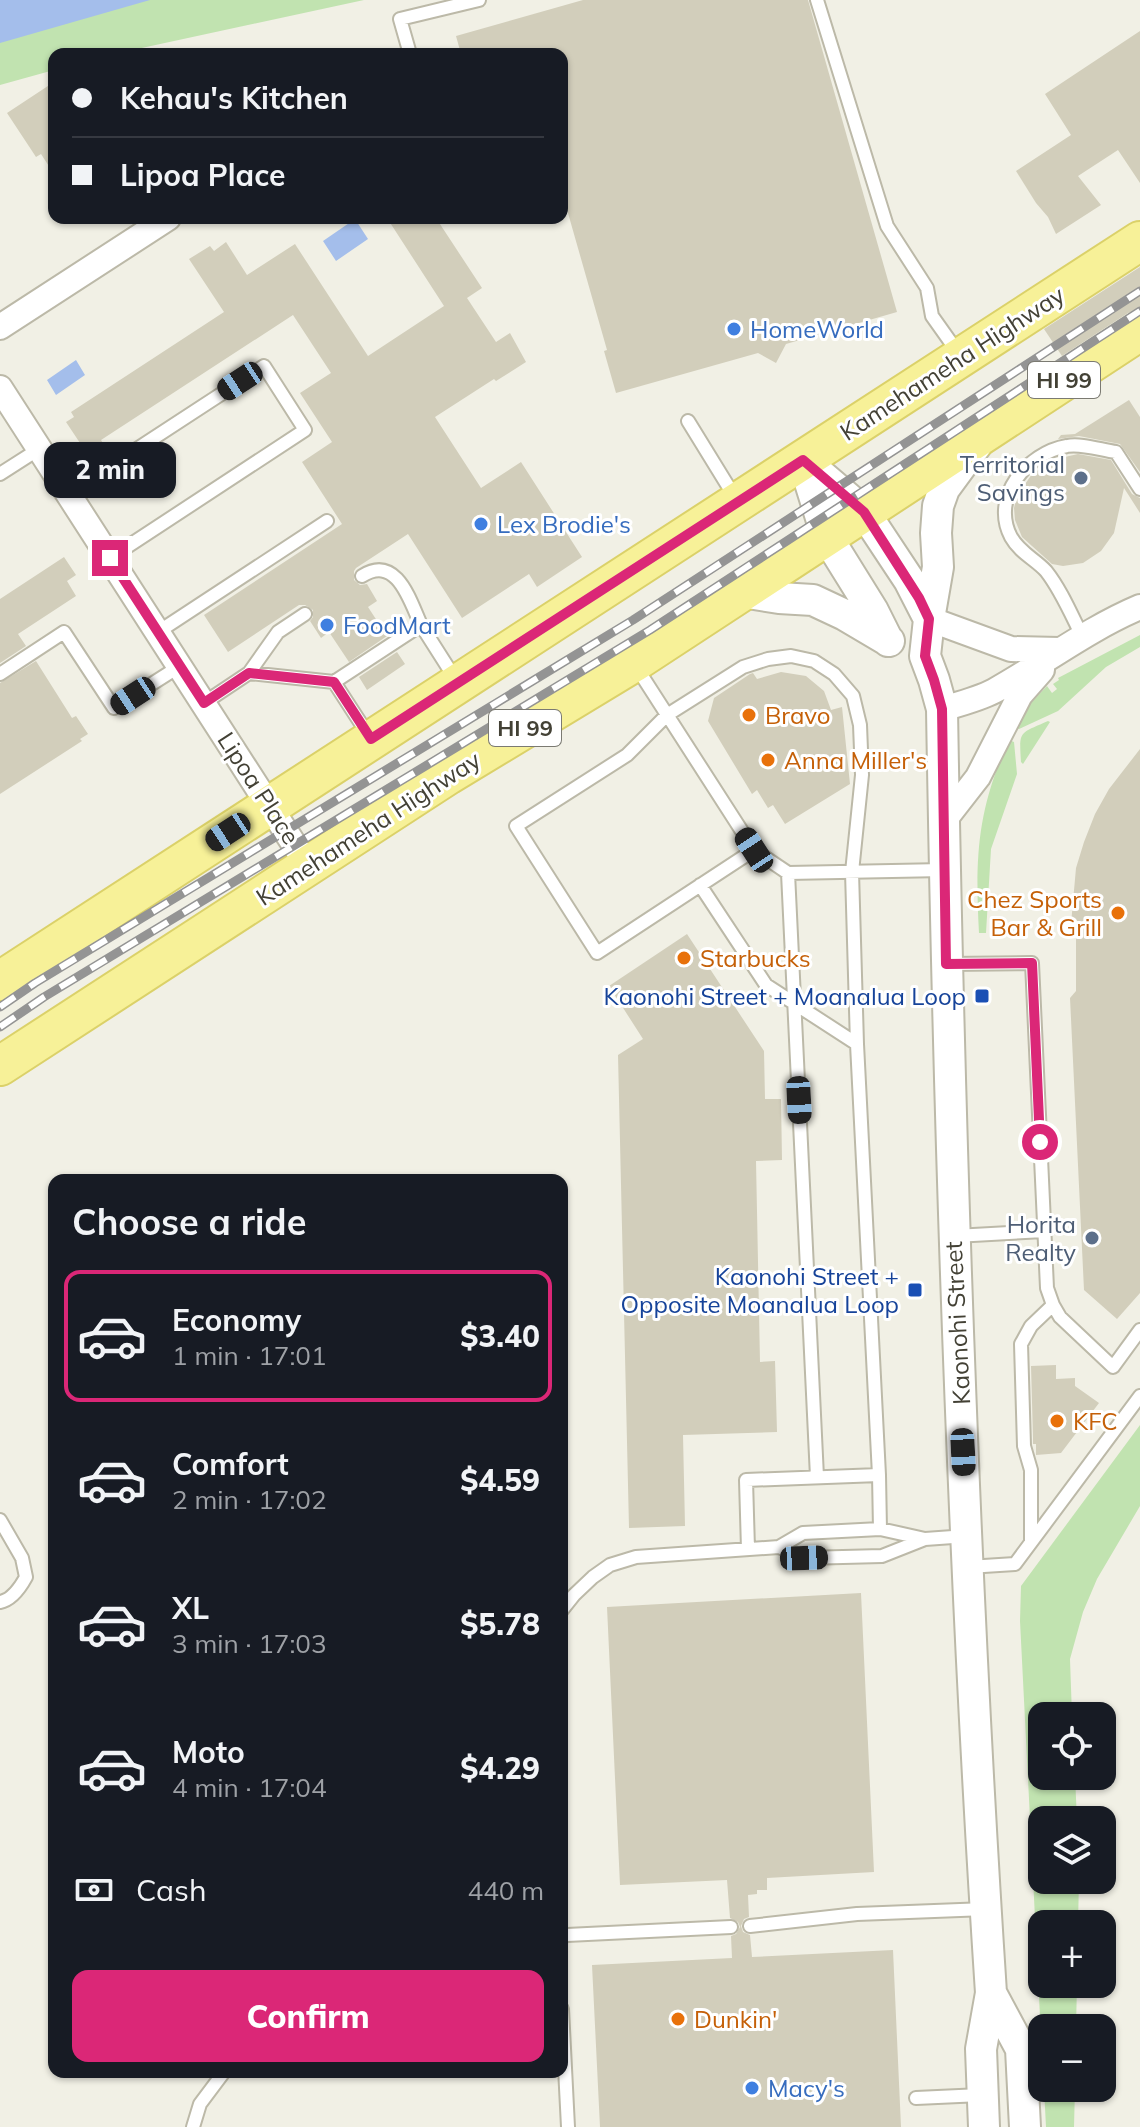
<!DOCTYPE html>
<meta charset="utf-8">
<style>
:root{--surface:#171b24;--page:#20242c;--text:#f1f3f6;--muted:#9ea1a6;--line:#363941;--accent:#db2777}
body{margin:0;font-family:Mulish,sans-serif;background:var(--page);color:var(--text);height:100vh;display:flex;flex-direction:column;font-size:30px;white-space:nowrap}
*{box-sizing:border-box;margin:0}
p{font-size:26px;color:var(--muted)}
.icon{flex:none;width:44px;height:44px;fill:none;stroke:currentColor;stroke-width:2;stroke-linecap:round;stroke-linejoin:round}
.map{position:relative;flex:1;overflow:hidden}
.panel{position:absolute;left:48px;top:1174px;width:520px;height:904px;display:flex;flex-direction:column;background:var(--surface);border-radius:16px;box-shadow:0 2px 6px #0004}
.panel>*{flex:none}
.banner{position:absolute;left:48px;top:48px;width:520px;height:176px;border-radius:16px;box-shadow:0 2px 6px #0004;display:grid;align-content:center;height:176px;padding:0 24px;background:var(--surface)}
.controls{position:absolute;left:1028px;top:1702px;display:grid;gap:16px}
.controls a{display:grid;place-items:center;width:88px;height:88px;border-radius:16px;background:var(--surface);box-shadow:0 2px 6px #0004;font-size:40px}
.end{position:absolute;width:36px;height:36px;margin:-18px;border:10px solid #db2777;background:#fff;box-shadow:0 0 0 4px #fff}
.from{border-radius:50%}
.bubble{position:absolute;height:56px;border-radius:16px;background:var(--surface);box-shadow:0 2px 6px #0004;font-size:26px;font-weight:800;line-height:56px;text-align:center}
.car{position:absolute;width:24px;height:48px;margin:-24px -12px;border-radius:10px;box-shadow:0 0 6px 2px #0007;background:linear-gradient(#222 24%,#8ab4d8 0 40%,#222 0 76%,#8ab4d8 0 86%,#222 0)}
.banner b{display:flex;align-items:center;gap:28px;height:76px;font-size:30px}
.banner b+b{border-top:2px solid var(--line)}
.banner i{width:20px;height:20px;background:var(--text)}
ul{padding:0;list-style:none}
li{display:flex;align-items:center;gap:24px;height:132px;margin:0 16px 12px;padding:0 8px;border:4px solid transparent;border-radius:16px}
li div{flex:1}
li b{display:block;font-size:30px}
li em{font-style:normal;font-weight:800}
li.on{border-color:var(--accent)}
li>.icon{width:72px;height:72px;stroke-width:1.5}
h2{padding:0 24px;font-size:36px;line-height:96px}
.pay{display:flex;align-items:center;gap:20px;height:88px;padding:0 24px;font-size:30px}
.pay p{margin-inline-start:auto}
.action{display:flex;gap:16px;margin-top:auto;padding:16px 24px}
.action a{flex:1;height:92px;border-radius:16px;background:var(--accent);color:#fff;font-size:32px;font-weight:800;line-height:92px;text-align:center}
.map>svg:first-child{display:block}
.green{fill:#c1e3b0}
.water{fill:#a4beeb}
.building{fill:#d2cebb}
.lines{fill:none;stroke-linecap:round;stroke-linejoin:round}
.service-casing{stroke:#bcb9a8;stroke-width:16}
.minor-casing{stroke:#bcb9a8;stroke-width:28}
.tertiary-casing{stroke:#bcb9a8;stroke-width:34}
.primary-casing{stroke:#dbd169;stroke-width:42}
.service{stroke:#fff;stroke-width:12}
.minor{stroke:#fff;stroke-width:24}
.tertiary{stroke:#fff;stroke-width:30}
.primary{stroke:#f7f198;stroke-width:38}
.rail-casing{stroke:#949494;stroke-width:9}
.rail{stroke:#fff;stroke-width:6;stroke-dasharray:18;stroke-linecap:butt}
.route{stroke:#db2777;stroke-width:10}
.shop-dot{fill:#3f7fe0;stroke:#fff;stroke-width:3}
.service-dot{fill:#5c6f8a;stroke:#fff;stroke-width:3}
.food-dot{fill:#e8710a;stroke:#fff;stroke-width:3}
.transit-dot{fill:#1a4fb4;stroke:#fff;stroke-width:3}
.labels{text-anchor:middle;dominant-baseline:central;stroke-width:6;stroke-linejoin:round;paint-order:stroke}
.shield{fill:#fff;stroke:#7b7a72;stroke-width:2}
.shield-label{font-size:22px;font-weight:bold;fill:#434135}
.shop-label{font-size:24px;fill:#366cbe;stroke:#fff;text-anchor:start}
.street-label{font-size:24px;fill:#434135;stroke:#fff}
.service-label{font-size:24px;fill:#4e5e75;stroke:#fff;text-anchor:end}
.food-label{font-size:24px;fill:#c56008;stroke:#fff;text-anchor:start}
.transit-label{font-size:24px;fill:#164399;stroke:#fff;text-anchor:end}
</style>
<div class="map">
<svg width="1140" height="2127" viewBox="0 0 1140 2127">
<rect width="100%" height="100%" fill="#f1f0e5"/>
<!-- green -->
<path class="green" d="M134,0h230l-250,54h-60v16l-54,15v-50z
M1140,635v12l-34,20 -48,44 -39,18 -4,-2 13,-21 19,-20 5,7 5,-4 -4,-5 6,-4 -1,-2z
M1048,721l2,1 -27,42 -2,-2c-2,-32 -2,-28 27,-41z
M1009,740l5,2 3,32 -26,75 -5,84h-7c-4,-76 -2,-123 30,-193z
M1140,1425v81l-43,73 -14,33 -13,47 2,57h-30v60h33l2,44h-35v60h37l-1,44h-36v60h35l-1,44h-34v28l-22,-435 1,-35z
M1044,2088h31l-1,39h-28z"/>
<!-- water -->
<path class="water" d="M0,0h150l-150,43z
M355,219l13,20 -32,22 -13,-20z
M76,360l9,15 -29,20 -9,-15z"/>
<!-- building -->
<path class="building" d="M583,0h225l89,312 -111,32 -10,19 -18,-10 -142,40 -12,-42 3,-1 -45,-158v-138h-101l-5,-18z
M1140,31v152l-22,-33 -40,26 23,29 -45,29 -8,-17 -12,-14 -20,-32 55,-36 -26,-41z
M54,82v92l-13,-20 -5,3 -29,-44z
M387,218h49l46,70 -15,10 29,44 14,-9 16,29 -30,19 -2,-2 -59,38 46,71 40,-26 61,95 -45,30 -8,-13 -67,44 -54,-84 -52,34 -2,3v9l6,5 7,-1 10,17 -9,6 19,29 -38,26 -20,-30 -8,6 -11,-17 3,-4v-7l-8,-5h-6l-71,47 -24,-37 138,-91 -40,-62 30,-20 -32,-49 31,-20 -38,-58 -192,125 3,5 -16,10 -22,-33 8,-5 -3,-5 153,-100 -35,-53 21,-13 4,5 12,-9 21,33 48,-31 73,112 76,-50z
M1140,267v42l-12,4 -66,43 -18,-27z
M1129,400l11,17v55l-20,-28 -41,-8 -21,3 3,-4 14,-1z
M1078,454l33,6 21,34 8,4v15l-16,-25 -10,45 -13,18 -18,12 -20,3 -11,-2 -30,-27 -7,-17 -1,-12 3,-12 15,-22 24,-15z
M64,557l12,18 -9,6 9,15 -58,38 8,12 -26,17v-64z
M397,652l8,12 -38,26 -8,-13z
M36,661l36,57 4,-2 12,18 -8,5 2,2 -82,53v-111z
M781,672l25,4 18,15 7,19 11,-3 8,77 -65,40 -12,-19 -5,3 -11,-18 -5,4 -44,-73 6,-23 36,-24 3,-1 4,6z
M1140,749v544l-23,26 -33,-29 -14,-292 6,-7v-63l-5,-4 5,-56 8,-26 11,-28 14,-25z
M687,934l77,117 1,48h16l1,61 -26,1 4,201 15,-1 2,71 -94,3 2,91 -56,2 -11,-473 25,-16 -34,-53z
M1056,1365v14l19,-1v8l24,17 -38,50 -25,2v-11h-3v-6l-2,-72z
M861,1593l13,279 -107,6v12h-10v4l-9,1 1,22 -5,2 -3,7 2,6 7,3 2,22 141,-7 8,177h-301l-8,-162 140,-7 -1,-22 5,-2 4,-7 -2,-5 -8,-4 -3,-38 -107,5 -13,-278z"/>
<g class="lines">
<defs>
<path id="service" d="M817,0l70,226 40,62 5,28 27,38
M410,54l-10,-35 79,-19
M688,421l48,78
M0,474l39,-25
M68,494l196,-128 41,64 -195,128
M362,576c35,-22 48,25 59,49
M158,632l169,-111
M1082,636c-11,-22 -21,-46 -36,-65 -11,-12 -26,-18 -35,-34 -21,-40 16,-84 56,-91 14,-3 34,4 49,6l24,37
M635,665l119,185 34,23 156,-3
M249,673l29,-41 27,-18
M0,674l64,-42 50,76 66,-42
M204,703l45,-30 85,9
M369,736l-35,-54 87,-57 35,55
M754,850l-157,103 -81,-127 111,-71 40,-40 76,-48 25,-8 23,-3 23,5 20,13 19,22 7,29 2,50 -10,97 5,172 22,431
M788,873l29,604
M700,885l66,100 91,59
M949,964l83,-1 15,325 6,17 7,12 53,50 27,-37
M955,1236l89,-5
M0,1520l22,38 4,19c-6,11 -14,23 -26,25
M1031,1542v-72l-7,-24 -3,-102 10,-18 22,-21
M779,1547l24,-14 77,-4 45,10 42,-3
M748,1549l-2,-69 133,-5 1,54
M968,1567l47,-3 125,-168
M562,1610l12,-15 19,-18 17,-12 26,-8 143,-10 25,11 78,-2 43,-17
M750,1926l107,-12 129,-5
M562,1937l5,-2 164,-8
M562,2009l6,118
M916,2098l65,-3
M193,2127l7,-23 24,-32"/>
<path id="minor" d="M0,327l168,-109
M0,388l308,478
M929,619l82,30 48,1
M942,709c17,-5 37,-10 52,-18 50,-28 94,-62 146,-84
M943,822l35,-45 42,-82 22,-25"/>
<path id="tertiary" d="M977,444l-33,45 -6,17 -2,27 2,34 -9,52 -4,37 9,24 8,29c7,429 21,857 49,1284l-10,56 3,78
M803,460l61,52 45,68 20,39
M803,460l24,77 46,74 15,30
M742,592l37,6 34,2 32,15 44,26
M991,1993l30,56 4,78"/>
<path id="primary" d="M0,981l1140,-740
M0,1066l448,-291 185,-112 507,-332"/>
</defs>
<!-- service casing -->
<use href="#service" class="service-casing"/>
<!-- minor casing -->
<use href="#minor" class="minor-casing"/>
<!-- tertiary casing -->
<use href="#tertiary" class="tertiary-casing"/>
<!-- primary casing -->
<use href="#primary" class="primary-casing"/>
<!-- service -->
<use href="#service" class="service"/>
<!-- minor -->
<use href="#minor" class="minor"/>
<!-- tertiary -->
<use href="#tertiary" class="tertiary"/>
<!-- primary -->
<use href="#primary" class="primary"/>
<defs>
<path id="rail" d="M0,1007l35,-24 598,-363 507,-329
M0,1027l44,-30 606,-367 490,-319"/>
</defs>
<!-- rail casing -->
<use href="#rail" class="rail-casing"/>
<!-- rail -->
<use href="#rail" class="rail"/>
</g>
<g class="lines">
<!-- route -->
<path class="route" d="M110,558l94,145 45,-30 85,9 37,57 432,-279 61,52 55,86 10,21 -4,37 9,24 8,29 4,255 86,-1 8,179"/>
</g>
<!-- markers -->
<g class="shop-dot">
<circle cx="734" cy="329" r="8"/>
<circle cx="481" cy="524" r="8"/>
<circle cx="327" cy="625" r="8"/>
<circle cx="752" cy="2088" r="8"/>
</g>
<g class="service-dot">
<circle cx="1081" cy="478" r="8"/>
<circle cx="1092" cy="1238" r="8"/>
</g>
<g class="food-dot">
<circle cx="749" cy="715" r="8"/>
<circle cx="768" cy="760" r="8"/>
<circle cx="1118" cy="913" r="8"/>
<circle cx="684" cy="958" r="8"/>
<circle cx="1057" cy="1421" r="8"/>
<circle cx="678" cy="2019" r="8"/>
</g>
<g class="transit-dot">
<rect x="974" y="988" width="16" height="16" rx="4"/>
<rect x="907" y="1282" width="16" height="16" rx="4"/>
</g>
<g class="labels">
<!-- shield labels -->
<g class="shield">
<rect x="1028" y="362" width="72" height="36" rx="6"/>
<rect x="489" y="710" width="72" height="36" rx="6"/>
</g>
<g class="shield-label">
<text x="1064" y="380">HI 99</text>
<text x="525" y="728">HI 99</text>
</g>
<!-- shop labels -->
<g class="shop-label">
<text x="750" y="329">HomeWorld</text>
<text x="497" y="524">Lex Brodie's</text>
<text x="343" y="625">FoodMart</text>
<text x="768" y="2088">Macy's</text>
</g>
<!-- street labels -->
<g class="street-label">
<text transform="translate(952 363) rotate(-33)">Kamehameha Highway</text>
<text transform="translate(259 788) rotate(57)">Lipoa Place</text>
<text transform="translate(368 828) rotate(-33)">Kamehameha Highway</text>
<text transform="translate(957 1323) rotate(-93)">Kaonohi Street</text>
</g>
<!-- service labels -->
<g class="service-label">
<text x="1065" y="464">Territorial<tspan x="1065" dy="28">Savings</tspan></text>
<text x="1076" y="1224">Horita<tspan x="1076" dy="28">Realty</tspan></text>
</g>
<!-- food labels -->
<g class="food-label">
<text x="765" y="715">Bravo</text>
<text x="784" y="760">Anna Miller's</text>
<text x="1102" y="899" text-anchor="end">Chez Sports<tspan x="1102" dy="28">Bar &amp; Grill</tspan></text>
<text x="700" y="958">Starbucks</text>
<text x="1073" y="1421">KFC</text>
<text x="694" y="2019">Dunkin'</text>
</g>
<!-- transit labels -->
<g class="transit-label">
<text x="966" y="996">Kaonohi Street + Moanalua Loop</text>
<text x="899" y="1276">Kaonohi Street +<tspan x="899" dy="28">Opposite Moanalua Loop</tspan></text>
</g>
</g>
</svg>
<div class="controls">
<a><svg class="icon" aria-label="locate" viewBox="0 0 24 24"><circle cx="12" cy="12" r="6"/><path d="M12 2v4M12 18v4M2 12h4M18 12h4"/></svg></a>
<a><svg class="icon" aria-label="layers" viewBox="0 0 24 24"><path d="M12 4l9 5-9 5-9-5zM3 14l9 5 9-5"/></svg></a>
<a>+</a>
<a>−</a>
</div>
<i class="end from" style="left:1040px;top:1142px"></i>
<i class="end" style="left:110px;top:558px"></i>
<div class="bubble" style="left:44px;top:442px;width:132px">2 min</div>
<i class="car" style="left:240px;top:381px;rotate:237deg"></i>
<i class="car" style="left:133px;top:696px;rotate:237deg"></i>
<i class="car" style="left:228px;top:832px;rotate:237deg"></i>
<i class="car" style="left:754px;top:850px;rotate:327deg"></i>
<i class="car" style="left:799px;top:1100px;rotate:177deg"></i>
<i class="car" style="left:963px;top:1452px;rotate:177deg"></i>
<i class="car" style="left:804px;top:1558px;rotate:88deg"></i>
<div class="banner">
<b><i class="from"></i>Kehau's Kitchen</b>
<b><i></i>Lipoa Place</b>
</div>
<section class="panel">
<h2>Choose a ride</h2>
<ul>
<li class="on"><svg class="icon" aria-label="car" viewBox="0 0 24 24"><path d="M5 17H2v-5l4-1 3-4h7l3 4 3 1v5h-3M9 17h6M6 11h13"/><circle cx="7" cy="17" r="2"/><circle cx="17" cy="17" r="2"/></svg><div><b>Economy</b><p>1 min · 17:01</p></div><em>$3.40</em></li>
<li><svg class="icon" aria-label="car" viewBox="0 0 24 24"><path d="M5 17H2v-5l4-1 3-4h7l3 4 3 1v5h-3M9 17h6M6 11h13"/><circle cx="7" cy="17" r="2"/><circle cx="17" cy="17" r="2"/></svg><div><b>Comfort</b><p>2 min · 17:02</p></div><em>$4.59</em></li>
<li><svg class="icon" aria-label="car" viewBox="0 0 24 24"><path d="M5 17H2v-5l4-1 3-4h7l3 4 3 1v5h-3M9 17h6M6 11h13"/><circle cx="7" cy="17" r="2"/><circle cx="17" cy="17" r="2"/></svg><div><b>XL</b><p>3 min · 17:03</p></div><em>$5.78</em></li>
<li><svg class="icon" aria-label="car" viewBox="0 0 24 24"><path d="M5 17H2v-5l4-1 3-4h7l3 4 3 1v5h-3M9 17h6M6 11h13"/><circle cx="7" cy="17" r="2"/><circle cx="17" cy="17" r="2"/></svg><div><b>Moto</b><p>4 min · 17:04</p></div><em>$4.29</em></li>
</ul>
<div class="pay"><svg class="icon" aria-label="cash" viewBox="0 0 24 24"><path d="M3 7h18v10H3z"/><circle cx="12" cy="12" r="2"/></svg>Cash<p>440 m</p></div>
<div class="action"><a>Confirm</a></div>
</section>
</div>
